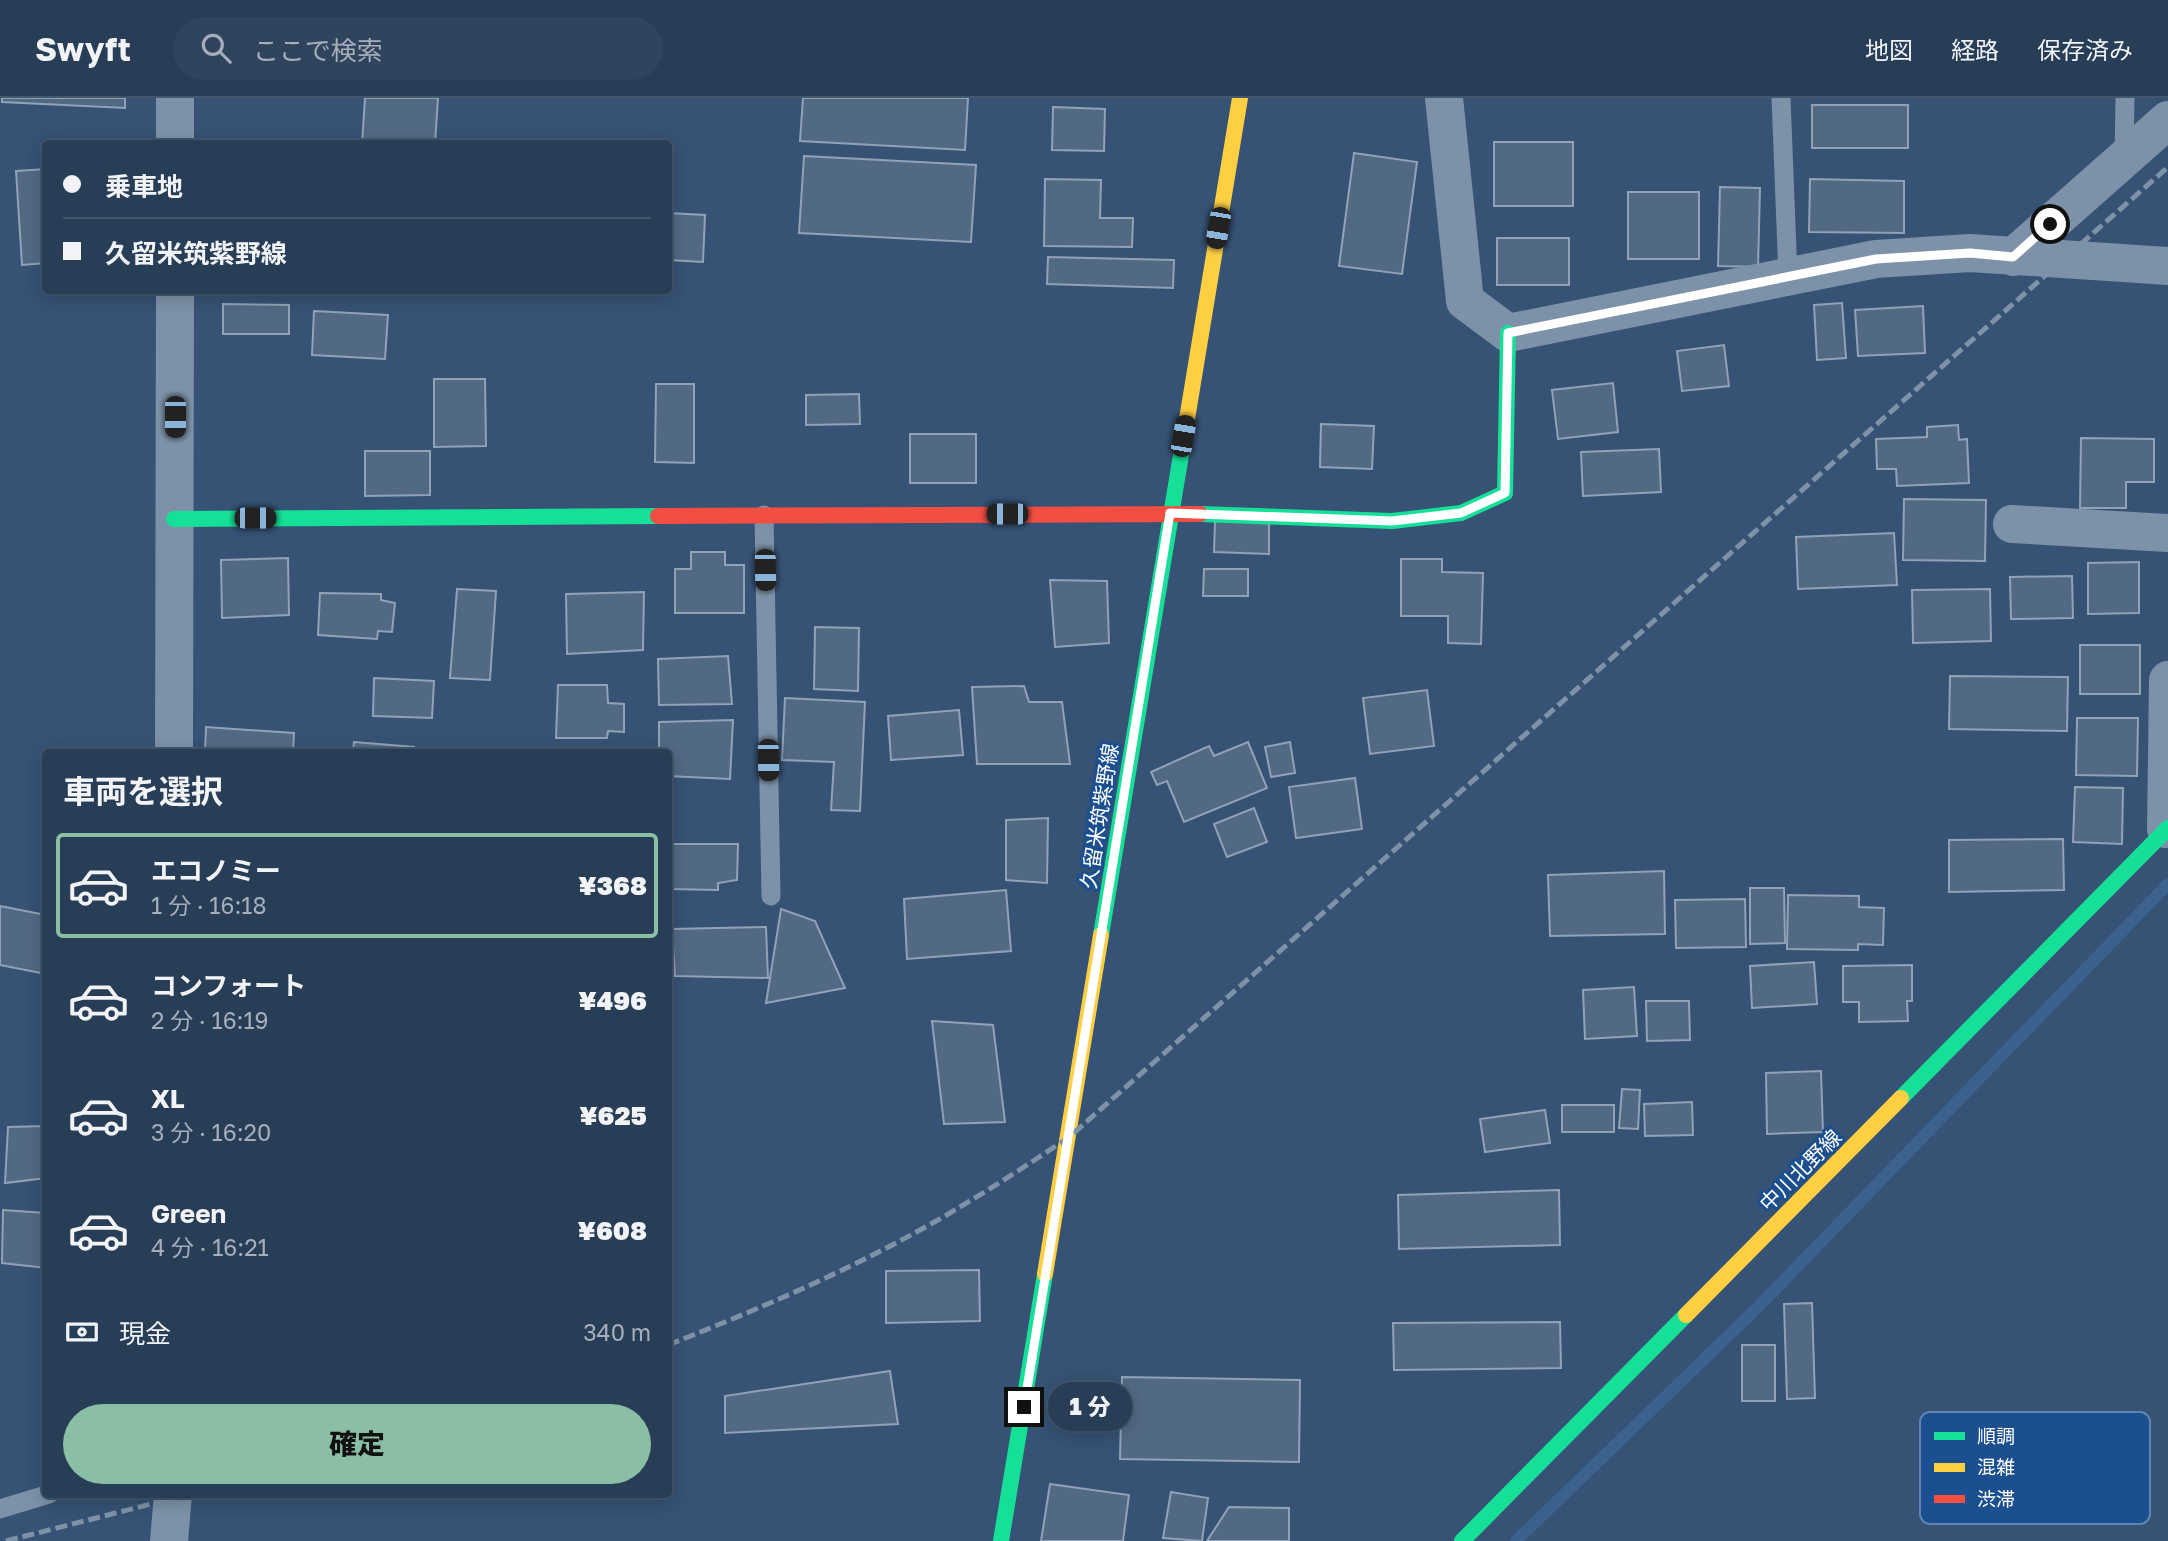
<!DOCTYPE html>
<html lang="ja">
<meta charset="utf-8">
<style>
:root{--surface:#283e57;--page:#30455d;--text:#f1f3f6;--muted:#a5aeba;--line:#44576d;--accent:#8abfa5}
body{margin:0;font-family:"Golos Text","Noto Sans JP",sans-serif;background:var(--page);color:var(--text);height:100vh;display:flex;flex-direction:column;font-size:26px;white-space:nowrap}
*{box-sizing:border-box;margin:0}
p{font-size:23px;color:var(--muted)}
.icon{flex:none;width:38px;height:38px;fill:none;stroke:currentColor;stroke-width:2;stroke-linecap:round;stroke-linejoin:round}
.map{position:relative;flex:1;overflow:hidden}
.sheet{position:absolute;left:42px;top:651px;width:630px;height:749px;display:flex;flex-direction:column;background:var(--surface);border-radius:7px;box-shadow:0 4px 18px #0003,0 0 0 2px var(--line)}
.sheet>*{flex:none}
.hud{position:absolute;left:42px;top:42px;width:630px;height:154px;border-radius:7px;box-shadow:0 4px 18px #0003,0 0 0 2px var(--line);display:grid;align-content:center;height:154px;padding:0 21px;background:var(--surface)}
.end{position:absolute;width:32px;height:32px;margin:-16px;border:9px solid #fff;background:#111;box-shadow:0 0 0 4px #111}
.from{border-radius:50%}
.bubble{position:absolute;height:49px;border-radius:24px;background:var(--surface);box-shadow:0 4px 18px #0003,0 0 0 2px var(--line);font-size:23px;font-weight:800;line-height:49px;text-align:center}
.car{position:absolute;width:21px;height:42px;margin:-21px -10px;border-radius:9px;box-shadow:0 0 5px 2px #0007;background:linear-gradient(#222 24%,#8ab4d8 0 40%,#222 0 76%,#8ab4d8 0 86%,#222 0)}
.hud b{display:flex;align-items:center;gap:24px;height:66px;font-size:26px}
.hud b+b{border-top:2px solid var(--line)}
.hud i{width:18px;height:18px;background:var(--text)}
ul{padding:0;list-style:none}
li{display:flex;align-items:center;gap:21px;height:105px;margin:0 14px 10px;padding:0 7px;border:4px solid transparent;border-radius:7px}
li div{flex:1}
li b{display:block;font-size:26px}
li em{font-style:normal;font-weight:800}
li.selected{border-color:var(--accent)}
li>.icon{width:63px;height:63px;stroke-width:1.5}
h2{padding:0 21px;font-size:32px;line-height:84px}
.pay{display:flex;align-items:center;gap:18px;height:77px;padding:0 21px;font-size:26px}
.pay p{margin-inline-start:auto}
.action{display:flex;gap:14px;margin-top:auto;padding:14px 21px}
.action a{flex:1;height:80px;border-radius:42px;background:var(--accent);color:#111;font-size:28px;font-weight:800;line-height:80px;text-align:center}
header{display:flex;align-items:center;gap:42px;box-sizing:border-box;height:98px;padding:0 35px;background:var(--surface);border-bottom:2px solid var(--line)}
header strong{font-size:33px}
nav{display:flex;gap:38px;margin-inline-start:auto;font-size:24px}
.search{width:490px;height:63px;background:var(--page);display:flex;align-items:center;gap:18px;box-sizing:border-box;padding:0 24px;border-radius:38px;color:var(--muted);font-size:26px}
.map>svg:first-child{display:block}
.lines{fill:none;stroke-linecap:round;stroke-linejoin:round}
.stream{stroke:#3b618d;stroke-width:12}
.building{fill:#526984;stroke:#92a2b6;stroke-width:2}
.lane{stroke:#7d92a8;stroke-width:19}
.street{stroke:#7d92a8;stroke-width:38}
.fast{stroke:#16e098;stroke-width:16}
.slow{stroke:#ffcf43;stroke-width:16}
.jam{stroke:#f24e42;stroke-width:16}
.rail{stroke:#7e92a7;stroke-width:5;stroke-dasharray:12 5;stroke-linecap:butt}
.route{stroke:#fff;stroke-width:9}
.labels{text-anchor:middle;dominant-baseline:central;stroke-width:6;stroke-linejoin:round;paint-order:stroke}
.street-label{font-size:21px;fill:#fff;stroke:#1b4f8f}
.key{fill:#1b4f8f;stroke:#5f84b1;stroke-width:2}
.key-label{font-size:19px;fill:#fff}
</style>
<header>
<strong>Swyft</strong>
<div class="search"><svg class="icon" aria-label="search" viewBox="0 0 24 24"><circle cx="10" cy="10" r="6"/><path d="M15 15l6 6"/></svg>ここで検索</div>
<nav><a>地図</a><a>経路</a><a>保存済み</a></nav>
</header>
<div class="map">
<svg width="2168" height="1443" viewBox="0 0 2168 1443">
<rect width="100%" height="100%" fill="#365274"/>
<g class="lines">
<!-- stream -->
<path class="stream" d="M1516,1443l242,-234 410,-423"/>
</g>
<!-- building -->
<path class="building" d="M2,0h123v10l-123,-6z
M365,0h73l-3,46h-73z
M803,0h165l-3,52 -165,-9z
M1812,7h96v43h-96z
M1053,9l52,2 -1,42 -52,-1z
M1494,44h79v64h-79z
M1354,55l63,9 -15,112 -63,-8z
M804,58l172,9 -5,77 -172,-9z
M46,71v94l-24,2 -6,-94z
M1045,81l56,1 -1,38h33l-1,29 -88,-1z
M1810,81l94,2v52l-95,-1z
M1720,89l40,1 -2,79 -40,-1z
M1628,94h71v67h-71z
M668,115l37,2 -2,47 -35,-2z
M1497,140h72v47h-72z
M1048,159l126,3 -1,28 -126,-4z
M1842,205l4,55 -29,2 -3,-55z
M223,206l66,1v29h-66z
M1923,208l2,47 -67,3 -3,-46z
M314,213l74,4 -3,44 -73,-4z
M1724,247l5,41 -47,5 -5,-40z
M434,281h51l1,67 -52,1z
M1613,285l5,49 -60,7 -6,-49z
M656,286h38v79l-39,-1z
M859,296l1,30 -54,1v-30z
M1321,326l53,2 -2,43 -52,-2z
M1958,327l1,15 8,-1 2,44 -72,3 -1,-17h-19l-1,-30 51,-2v-10z
M910,336h66v49h-66z
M2081,340l73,1v43h-28v26h-46z
M1659,351l2,43 -78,4 -2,-44z
M365,353h65v44l-65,1z
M1904,401l82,1 -1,61 -82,-1z
M1215,423h54v33l-55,-2z
M1894,435l3,52 -99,4 -2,-52z
M691,454h34v13h19v48h-69v-44h16z
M288,460l1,57 -67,3 -1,-58z
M1401,461h41v13l41,1 -2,71 -33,-1v-27h-47z
M2139,464v51l-51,1v-51z
M1204,471h44v27h-45z
M2072,478l1,42 -62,1 -1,-42z
M1050,482l57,1 2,62 -54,4z
M457,491l39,2 -6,89 -40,-2z
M1990,491l1,52 -78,2 -1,-53z
M644,494l-1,58 -76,4 -1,-60z
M320,495l61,1v6l14,3 -3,29 -14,-1 -1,8 -59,-4z
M815,529l44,1 -1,63 -44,-2z
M2080,547h60v49h-60z
M728,558l4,48 -73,1 -1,-46z
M1950,578l118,1 -1,54 -118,-2z
M374,580l60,3 -2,37 -59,-2z
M558,587h49l1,18 16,1v28l-16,-1 -1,7h-51z
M1024,588l5,16h33l8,62h-93l-5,-77z
M1427,592l7,56 -64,8 -7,-56z
M785,600l80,4 -5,109 -29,-1 3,-48 -52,-2z
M959,612l4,45 -72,5 -3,-44z
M2077,620h61l-1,58 -61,-1z
M733,622l-3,59 -62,-3v-24h-9v-30z
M206,629l88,6 -1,19h-88z
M354,644l60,5 -1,5h-60z
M1248,644l19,46 -83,34 -17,-41 -10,4 -6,-13 58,-26 5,10z
M1290,644l5,31 -24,4 -6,-30z
M1355,680l7,51 -66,9 -7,-51z
M2075,689l48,1 -1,56 -49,-2z
M1254,710l13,34 -40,15 -13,-33z
M1048,720l-1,65 -41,-3v-60z
M2063,741l1,51 -115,2v-52z
M668,746h70l-1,36 -19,3v7l-50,-1z
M1664,773l1,63 -115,2 -2,-61z
M1750,790h34l1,55 -35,1z
M1006,792l5,61 -104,8 -3,-60z
M1788,797l71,1v11l25,1 -1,37 -25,-1v6l-71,-1z
M1745,801l1,48 -70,1 -1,-48z
M0,808l46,9v59l-46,-9z
M781,811l34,12 30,67 -79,15z
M766,829l2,51 -93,-2 -3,-47z
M1814,864l3,42 -65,4 -2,-42z
M1912,867v36h-5l1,20 -49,1v-20h-16v-36z
M1634,889l3,49 -52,3 -2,-49z
M1646,903h43l1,39 -43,1z
M932,923l61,4 12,97 -61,2z
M1821,973l2,61 -56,2 -1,-61z
M1622,991l18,1 -2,39 -19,-1z
M1692,1004l1,33 -48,1 -1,-32z
M1562,1007h52v27h-52z
M1545,1012l5,33 -65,9 -5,-33z
M46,1028v52l-41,5 3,-56z
M1559,1092l1,55 -161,4 -1,-54z
M3,1112l43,3v55l-44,-5z
M979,1172l1,51 -94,2v-52z
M1812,1205l3,95 -28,1 -3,-95z
M1560,1224l1,46 -167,2 -1,-47z
M1742,1247h33v56h-33z
M890,1273l8,53 -173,9v-37z
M1122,1279l178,3 -1,82 -179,-3z
M1050,1386l79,11 -6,46h-82z
M1171,1394l37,6 -6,43 -39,-3z
M1229,1409l60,1v33h-82z"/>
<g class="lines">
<!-- lane -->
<path class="lane" d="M1781,0l7,179
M2124,60l1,-60
M764,417l7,381
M0,1411l49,-15"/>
<!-- street -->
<path class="street" d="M1444,0l21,203 43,32 368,-74 94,-6 198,13
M175,46v-46
M2013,159l155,-137
M2012,426l156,9
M174,654l1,-462
M2166,731l2,-149
M169,1443l4,-47"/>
<!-- fast -->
<path class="fast" d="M1200,416l192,7 69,-8 44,-20 3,-160
M174,421l484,-3
M1101,837l86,-516
M1901,1000l267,-270
M1001,1443l44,-267
M1462,1443l224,-226"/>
<!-- slow -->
<path class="slow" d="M1187,321l53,-321
M1045,1176l56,-339
M1686,1217l215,-217"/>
<!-- jam -->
<path class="jam" d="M658,418l542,-2"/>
<!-- rail -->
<path class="rail" d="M668,1247c104,-41 210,-87 305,-146 32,-19 63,-40 95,-61l1100,-971
M6,1443l184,-47"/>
</g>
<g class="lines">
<!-- route -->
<path class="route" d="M1024,1309l146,-894 222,8 69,-8 44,-20 3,-160 368,-74 94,-6 43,4 37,-33"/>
</g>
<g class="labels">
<!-- street labels -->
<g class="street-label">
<text transform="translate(1099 718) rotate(-81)">久留米筑紫野線</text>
<text transform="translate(1800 1072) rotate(-45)">中川北野線</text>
</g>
</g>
<!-- legend -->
<rect x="1920" y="1314" width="230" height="112" rx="10" class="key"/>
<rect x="1934" y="1334" width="31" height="8" fill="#16e098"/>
<rect x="1934" y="1365" width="31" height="9" fill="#ffcf43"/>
<rect x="1934" y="1397" width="31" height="8" fill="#f24e42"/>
<g class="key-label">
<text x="1977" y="1345">順調</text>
<text x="1977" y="1376">混雑</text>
<text x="1977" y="1408">渋滞</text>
</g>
</svg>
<i class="end from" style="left:2050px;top:126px"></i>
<i class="end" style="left:1024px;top:1309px"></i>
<div class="bubble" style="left:1048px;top:1284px;width:84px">1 分</div>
<i class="car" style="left:1218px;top:130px;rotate:190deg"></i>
<i class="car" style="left:175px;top:319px;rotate:180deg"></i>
<i class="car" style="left:1183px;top:338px;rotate:10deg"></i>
<i class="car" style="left:1007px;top:416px;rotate:270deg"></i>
<i class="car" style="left:255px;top:420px;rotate:90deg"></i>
<i class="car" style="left:765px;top:472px;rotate:179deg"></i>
<i class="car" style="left:768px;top:662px;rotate:179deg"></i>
<div class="hud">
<b><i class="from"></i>乗車地</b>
<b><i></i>久留米筑紫野線</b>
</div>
<section class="sheet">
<h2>車両を選択</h2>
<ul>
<li class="selected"><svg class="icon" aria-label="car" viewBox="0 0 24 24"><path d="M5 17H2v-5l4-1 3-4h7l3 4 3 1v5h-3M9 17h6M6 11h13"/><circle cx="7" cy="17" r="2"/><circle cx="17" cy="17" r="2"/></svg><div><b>エコノミー</b><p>1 分 · 16:18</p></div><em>¥368</em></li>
<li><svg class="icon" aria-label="car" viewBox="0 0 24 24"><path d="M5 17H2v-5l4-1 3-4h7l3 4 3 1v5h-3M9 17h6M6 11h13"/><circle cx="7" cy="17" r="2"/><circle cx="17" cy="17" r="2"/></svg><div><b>コンフォート</b><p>2 分 · 16:19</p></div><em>¥496</em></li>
<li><svg class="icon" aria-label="car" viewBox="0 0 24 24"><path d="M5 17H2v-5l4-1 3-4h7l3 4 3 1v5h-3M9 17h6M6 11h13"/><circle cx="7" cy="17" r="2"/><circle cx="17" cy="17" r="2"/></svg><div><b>XL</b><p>3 分 · 16:20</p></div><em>¥625</em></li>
<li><svg class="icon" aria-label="car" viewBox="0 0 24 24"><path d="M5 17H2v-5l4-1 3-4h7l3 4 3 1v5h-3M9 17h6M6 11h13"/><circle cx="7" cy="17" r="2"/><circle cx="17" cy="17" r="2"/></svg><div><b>Green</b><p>4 分 · 16:21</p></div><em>¥608</em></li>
</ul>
<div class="pay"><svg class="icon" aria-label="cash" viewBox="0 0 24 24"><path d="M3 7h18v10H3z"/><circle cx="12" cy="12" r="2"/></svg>現金<p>340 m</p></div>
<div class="action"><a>確定</a></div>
</section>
</div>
